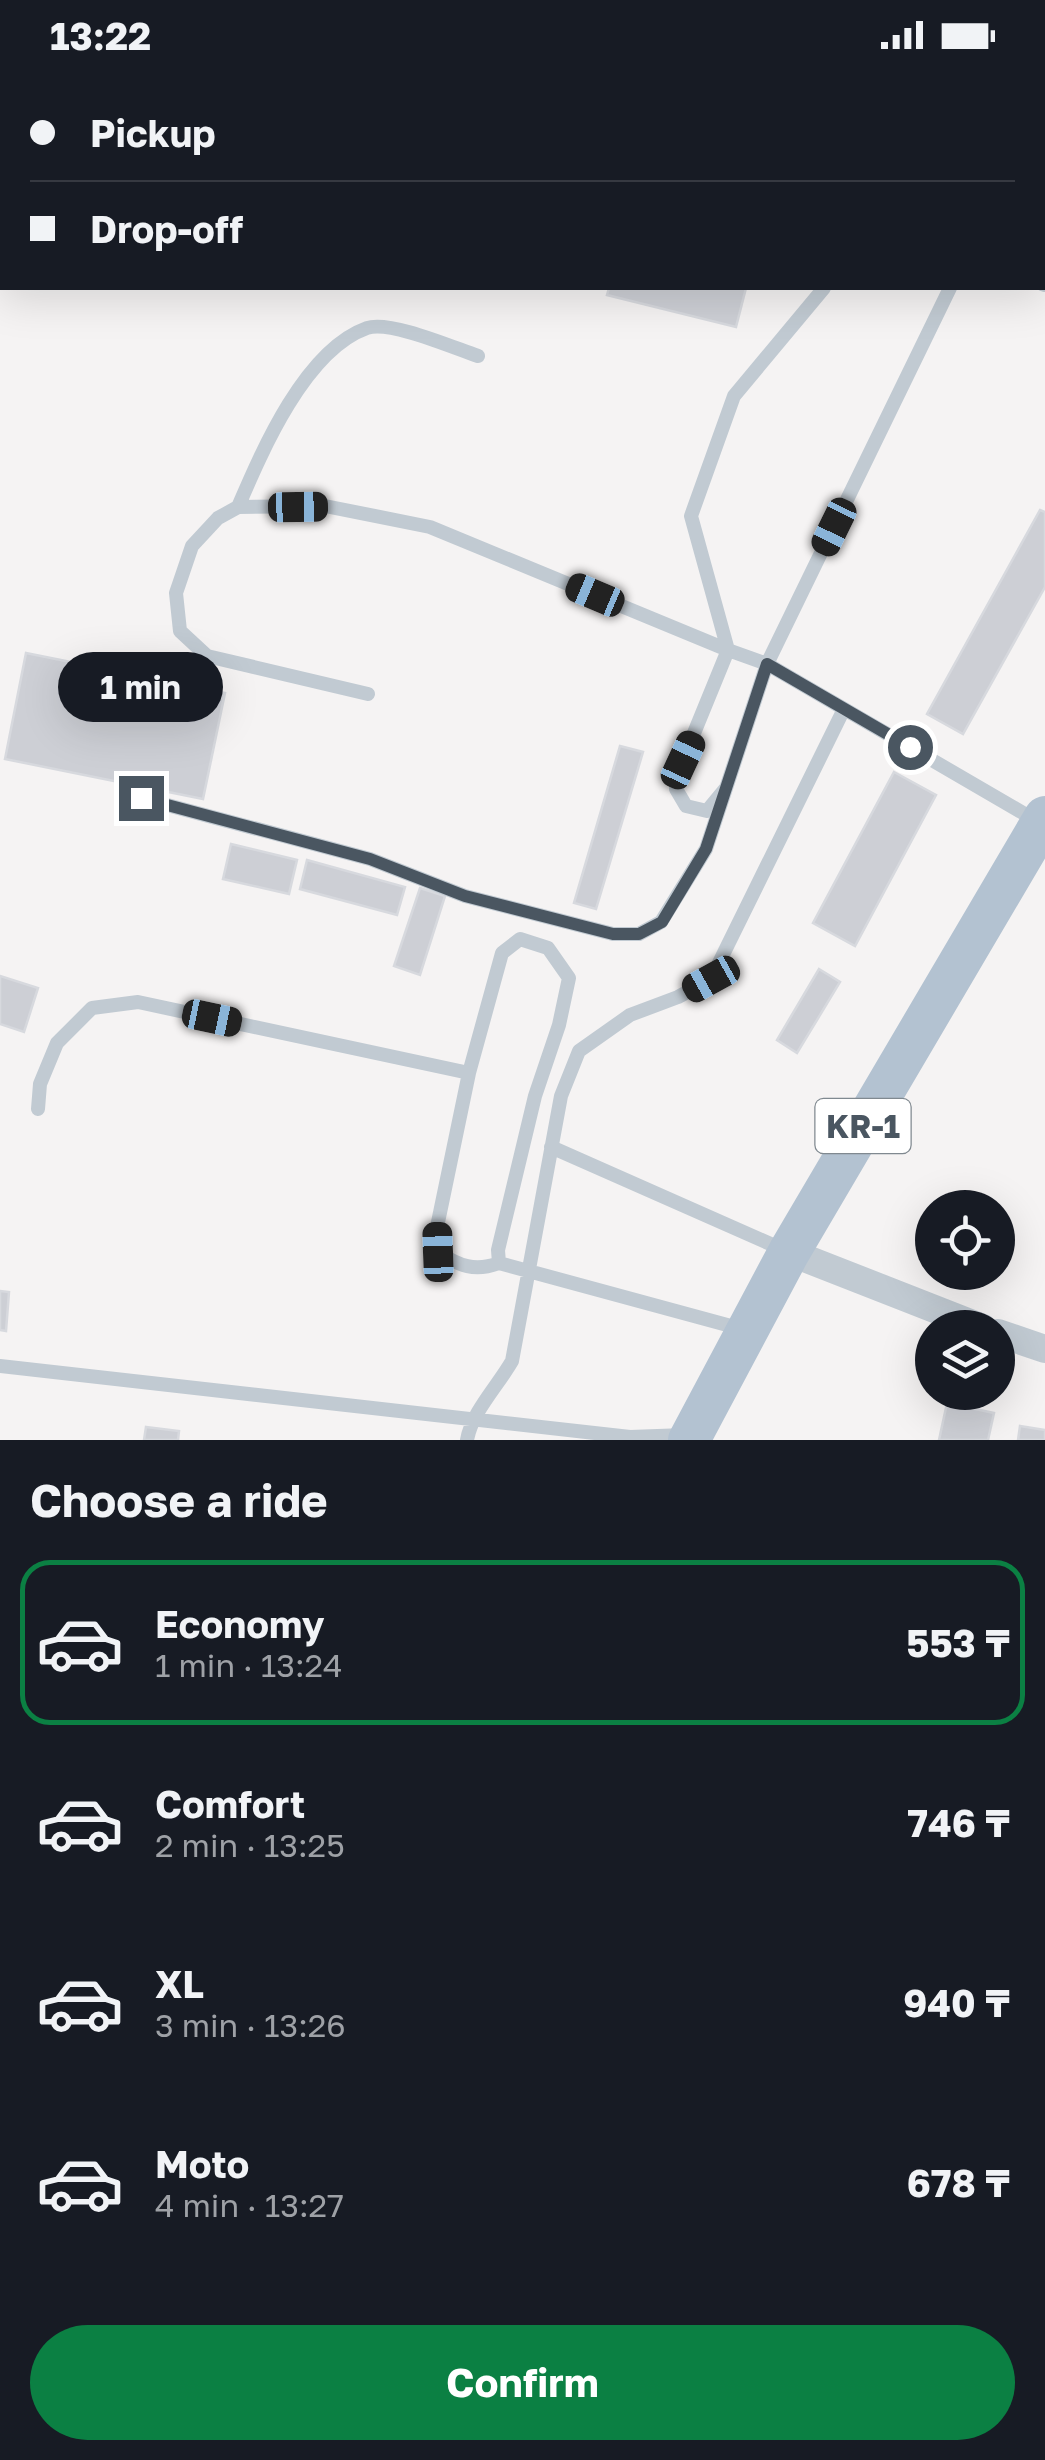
<!DOCTYPE html>
<meta charset="utf-8">
<style>
:root{--surface:#171b24;--page:#242831;--text:#f1f3f6;--muted:#9ea1a6;--line:#363941;--accent:#0b8043}
body{margin:0;font-family:"Golos Text",sans-serif;background:var(--page);color:var(--text);height:100vh;display:flex;flex-direction:column;font-size:38px;white-space:nowrap}
*{box-sizing:border-box;margin:0}
p{font-size:32px;color:var(--muted)}
.icon{flex:none;width:55px;height:55px;fill:none;stroke:currentColor;stroke-width:2;stroke-linecap:round;stroke-linejoin:round}
.map{position:relative;height:1370px;overflow:hidden}
.drawer{display:flex;flex-direction:column;background:var(--surface);flex:1}
.drawer>*{flex:none}
.hud{position:absolute;left:0px;top:0px;width:1045px;height:220px;box-shadow:0 10px 40px #0002;display:grid;align-content:center;height:220px;padding:0 30px;background:var(--surface)}
.buttons{position:absolute;left:915px;top:1120px;display:grid;gap:20px}
.buttons a{display:grid;place-items:center;width:100px;height:100px;border-radius:50%;background:var(--surface);box-shadow:0 10px 40px #0002;font-size:50px}
.end{position:absolute;width:45px;height:45px;margin:-22px;border:12px solid #4a5661;background:#fff;box-shadow:0 0 0 5px #fff}
.from{border-radius:50%}
.bubble{position:absolute;height:70px;border-radius:35px;background:var(--surface);box-shadow:0 10px 40px #0002;font-size:32px;font-weight:700;line-height:70px;text-align:center}
.car{position:absolute;width:30px;height:60px;margin:-30px -15px;border-radius:12px;box-shadow:0 0 8px 2px #0007;background:linear-gradient(#222 24%,#8ab4d8 0 40%,#222 0 76%,#8ab4d8 0 86%,#222 0)}
.hud b{display:flex;align-items:center;gap:35px;height:95px;font-size:38px}
.hud b+b{border-top:2px solid var(--line)}
.hud i{width:25px;height:25px;background:var(--text)}
ul{padding:0;list-style:none}
li{display:flex;align-items:center;gap:30px;height:165px;margin:0 20px 15px;padding:0 10px;border:5px solid transparent;border-radius:30px}
li div{flex:1}
li b{display:block;font-size:38px}
li em{font-style:normal;font-weight:700}
li.on{border-color:var(--accent)}
li>.icon{width:90px;height:90px;stroke-width:1.5}
h2{padding:0 30px;font-size:45px;line-height:120px}
.primary-button{display:flex;gap:20px;margin-top:auto;padding:20px 30px}
.primary-button a{flex:1;height:115px;border-radius:60px;background:var(--accent);color:#fff;font-size:40px;font-weight:700;line-height:115px;text-align:center}
.status{display:flex;justify-content:space-between;align-items:center;height:70px;padding:0 50px;background:var(--surface);direction:ltr}
.status svg{height:28px;fill:currentColor}
.map>svg:first-child{display:block}
.building{fill:#cdcfd5;stroke:#d7d9de;stroke-width:2.5}
.lines{fill:none;stroke-linecap:round;stroke-linejoin:round}
.service{stroke:#c1cad2;stroke-width:14}
.minor{stroke:#c1cad2;stroke-width:28}
.primary{stroke:#b3c2d1;stroke-width:42}
.route{stroke:#4a5661;stroke-width:12}
.labels{text-anchor:middle;dominant-baseline:central;stroke-width:8;stroke-linejoin:round;paint-order:stroke}
.shield{fill:#fff;stroke:#808990;stroke-width:2.5}
.shield-label{font-size:32px;font-weight:bold;fill:#4a5661}
</style>
<div class="status"><b>13:22</b><svg viewBox="0 0 49 12"><path d="M0 12V9h3v3zM5 12V6h3v6zM10 12V3h3v9zM15 12V0h3v12zM26 1h20v11H26zM47 4h2v5h-2z"/></svg></div>
<div class="map">
<svg width="1045" height="1370" viewBox="0 0 1045 1370">
<rect width="100%" height="100%" fill="#f5f3f3"/>
<!-- building -->
<path class="building" d="M609,218h137l-10,39 -129,-32z
M1040,440l5,2v75l-82,147 -36,-20z
M26,583l199,40 -22,106 -198,-40z
M620,676l23,6 -47,157 -22,-6z
M894,702l42,23 -81,151 -42,-23z
M231,774l66,16 -8,34 -66,-15z
M307,790l98,27 -8,28 -97,-26z
M420,818l25,8 -25,79 -26,-9z
M819,899l21,13 -43,71 -20,-13z
M0,906l38,12 -14,44 -24,-8z
M0,1221l9,1 -3,39 -6,-1z
M947,1333l47,10 -6,27h-49z
M1020,1356l25,4v10h-27z
M146,1357l33,4 -1,9h-34z"/>
<g class="lines">
<!-- service -->
<path class="service" d="M1042,41l3,-5
M1042,214l3,1
M824,218l-90,108 -43,120 37,134 39,14 268,156
M238,437c24,-56 67,-157 129,-179 23,-8 87,20 111,28
M767,594l183,-376
M368,624l-161,-38 -27,-25 -4,-38 16,-47 26,-28 20,-11 87,-1 105,21 298,123 -45,110 -7,29 10,17 21,5 19,-23
M141,728l229,61 95,37 148,38h26l22,-12 45,-73 61,-185
M38,1039l2,-25 17,-41 35,-35 46,-6 331,71
M551,1077l233,103
M499,1193l-1,-13 37,-154 24,-71 10,-47 -21,-30 -28,-9 -18,14 -33,120 -32,154 1,25c21,14 37,20 61,11l243,66
M0,1296l630,71 55,-2
M467,1370c5,-28 30,-53 45,-79l49,-265 18,-45 51,-36 48,-18 33,-18 133,-270"/>
<!-- minor -->
<path class="minor" d="M300,2v-2
M789,1182l194,76
M998,1263l47,16"/>
<!-- primary -->
<path class="primary" d="M689,1370l100,-188 256,-435"/>
</g>
<g class="lines">
<!-- route -->
<path class="route" d="M141,728l229,61 95,37 148,38h26l23,-12 44,-73 61,-185 143,83"/>
</g>
<g class="labels">
<!-- shield labels -->
<rect class="shield" x="815.5" y="1029" width="95" height="54" rx="8"/>
<g class="shield-label">
<text x="863" y="1056">KR-1</text>
</g>
</g>
</svg>
<div class="buttons">
<a><svg class="icon" aria-label="locate" viewBox="0 0 24 24"><circle cx="12" cy="12" r="6"/><path d="M12 2v4M12 18v4M2 12h4M18 12h4"/></svg></a>
<a><svg class="icon" aria-label="layers" viewBox="0 0 24 24"><path d="M12 4l9 5-9 5-9-5zM3 14l9 5 9-5"/></svg></a>
</div>
<i class="end from" style="left:910px;top:677px"></i>
<i class="end" style="left:141px;top:728px"></i>
<div class="bubble" style="left:58px;top:582px;width:165px">1 min</div>
<i class="car" style="left:298px;top:437px;rotate:89deg"></i>
<i class="car" style="left:834px;top:457px;rotate:206deg"></i>
<i class="car" style="left:595px;top:525px;rotate:293deg"></i>
<i class="car" style="left:683px;top:690px;rotate:25deg"></i>
<i class="car" style="left:711px;top:909px;rotate:241deg"></i>
<i class="car" style="left:212px;top:948px;rotate:102deg"></i>
<i class="car" style="left:438px;top:1182px;rotate:358deg"></i>
<div class="hud">
<b><i class="from"></i>Pickup</b>
<b><i></i>Drop-off</b>
</div>
</div>
<section class="drawer">
<h2>Choose a ride</h2>
<ul>
<li class="on"><svg class="icon" aria-label="car" viewBox="0 0 24 24"><path d="M5 17H2v-5l4-1 3-4h7l3 4 3 1v5h-3M9 17h6M6 11h13"/><circle cx="7" cy="17" r="2"/><circle cx="17" cy="17" r="2"/></svg><div><b>Economy</b><p>1 min · 13:24</p></div><em>553 ₸</em></li>
<li><svg class="icon" aria-label="car" viewBox="0 0 24 24"><path d="M5 17H2v-5l4-1 3-4h7l3 4 3 1v5h-3M9 17h6M6 11h13"/><circle cx="7" cy="17" r="2"/><circle cx="17" cy="17" r="2"/></svg><div><b>Comfort</b><p>2 min · 13:25</p></div><em>746 ₸</em></li>
<li><svg class="icon" aria-label="car" viewBox="0 0 24 24"><path d="M5 17H2v-5l4-1 3-4h7l3 4 3 1v5h-3M9 17h6M6 11h13"/><circle cx="7" cy="17" r="2"/><circle cx="17" cy="17" r="2"/></svg><div><b>XL</b><p>3 min · 13:26</p></div><em>940 ₸</em></li>
<li><svg class="icon" aria-label="car" viewBox="0 0 24 24"><path d="M5 17H2v-5l4-1 3-4h7l3 4 3 1v5h-3M9 17h6M6 11h13"/><circle cx="7" cy="17" r="2"/><circle cx="17" cy="17" r="2"/></svg><div><b>Moto</b><p>4 min · 13:27</p></div><em>678 ₸</em></li>
</ul>
<div class="primary-button"><a>Confirm</a></div>
</section>
